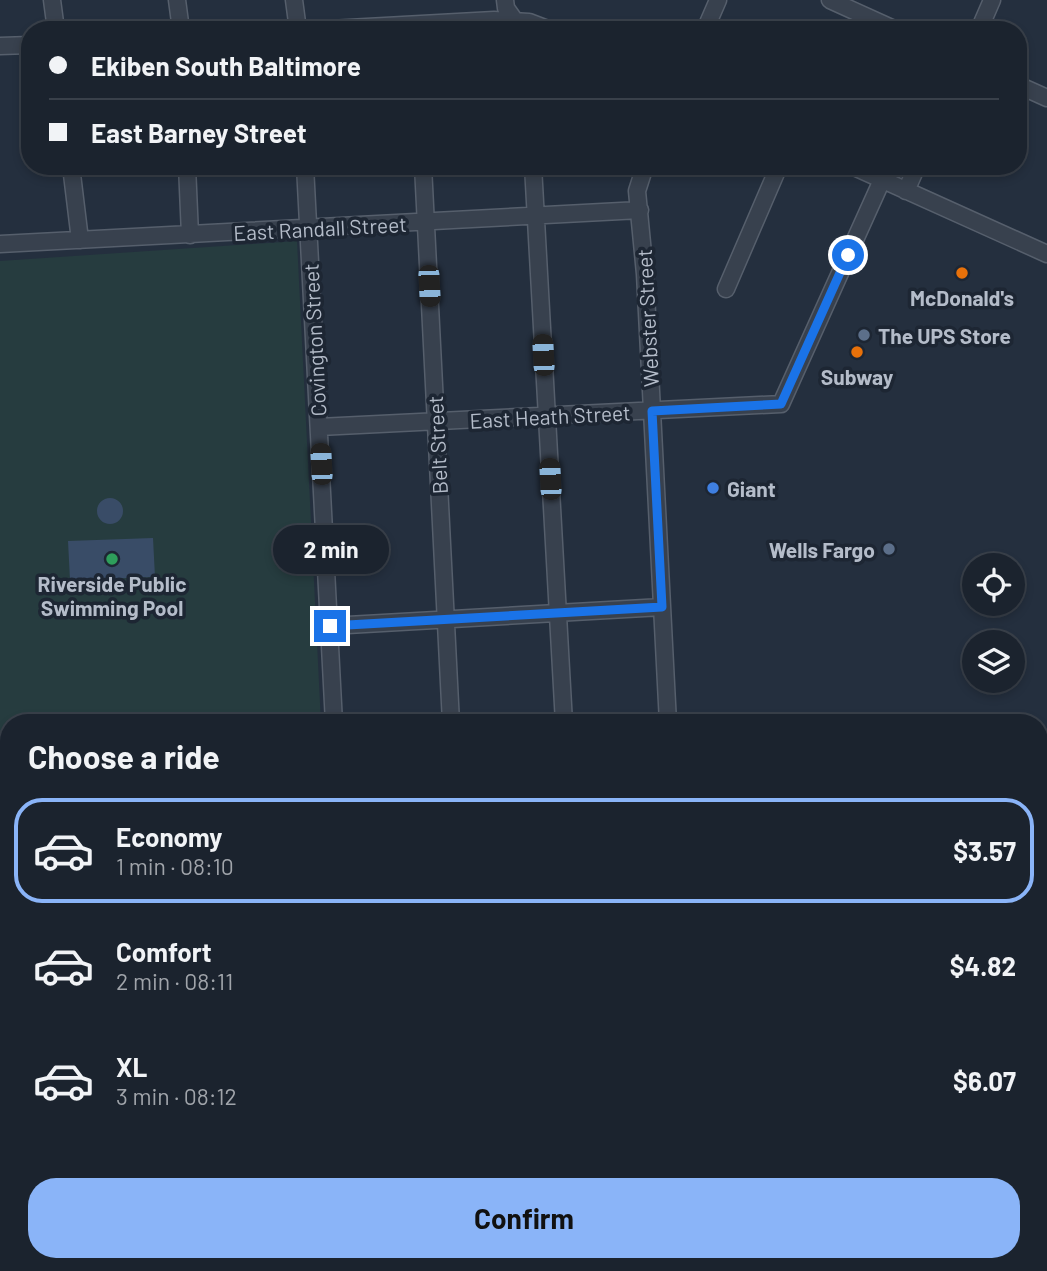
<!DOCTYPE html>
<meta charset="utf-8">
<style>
:root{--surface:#1b232e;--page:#242b36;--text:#f1f3f6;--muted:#a0a4aa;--line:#39404a;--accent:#8ab4f8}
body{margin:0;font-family:Barlow,sans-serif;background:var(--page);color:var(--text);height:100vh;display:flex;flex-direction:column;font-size:26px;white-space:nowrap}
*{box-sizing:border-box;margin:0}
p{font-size:23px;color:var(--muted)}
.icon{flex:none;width:38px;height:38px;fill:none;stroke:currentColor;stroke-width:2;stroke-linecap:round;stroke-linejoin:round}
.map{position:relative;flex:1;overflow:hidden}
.details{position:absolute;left:0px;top:714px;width:1048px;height:558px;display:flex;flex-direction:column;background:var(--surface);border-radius:28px 28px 0 0;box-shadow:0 4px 10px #0003,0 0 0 2px var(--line)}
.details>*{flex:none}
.top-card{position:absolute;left:21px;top:21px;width:1006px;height:154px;border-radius:28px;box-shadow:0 4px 10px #0003,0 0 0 2px var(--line);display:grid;align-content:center;height:154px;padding:0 28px;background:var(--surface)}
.tools{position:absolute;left:962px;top:553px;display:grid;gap:14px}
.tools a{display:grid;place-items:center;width:63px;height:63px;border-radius:50%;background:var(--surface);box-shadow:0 4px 10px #0003,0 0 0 2px var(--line);font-size:35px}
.end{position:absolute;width:32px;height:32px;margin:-16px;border:9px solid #1a73e8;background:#fff;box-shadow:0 0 0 4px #fff}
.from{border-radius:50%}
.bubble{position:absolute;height:49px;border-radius:24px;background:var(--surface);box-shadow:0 4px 10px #0003,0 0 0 2px var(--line);font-size:23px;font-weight:700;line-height:49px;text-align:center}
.car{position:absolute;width:21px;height:42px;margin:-21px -10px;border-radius:9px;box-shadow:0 0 5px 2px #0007;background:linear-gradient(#222 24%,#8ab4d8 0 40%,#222 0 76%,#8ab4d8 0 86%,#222 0)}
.top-card b{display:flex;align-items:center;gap:24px;height:66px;font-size:26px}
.top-card b+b{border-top:2px solid var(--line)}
.top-card i{width:18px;height:18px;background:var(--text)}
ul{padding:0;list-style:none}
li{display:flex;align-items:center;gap:21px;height:105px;margin:0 14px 10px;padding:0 14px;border:4px solid transparent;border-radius:28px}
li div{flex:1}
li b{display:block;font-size:26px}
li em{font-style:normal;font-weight:700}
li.active{border-color:var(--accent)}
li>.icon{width:63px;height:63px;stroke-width:1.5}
h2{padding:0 28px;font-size:32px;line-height:84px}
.primary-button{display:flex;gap:14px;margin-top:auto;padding:14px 28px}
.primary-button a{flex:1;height:80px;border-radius:28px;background:var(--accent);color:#111;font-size:28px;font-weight:700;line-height:80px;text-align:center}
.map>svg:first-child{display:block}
.green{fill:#263c3f}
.water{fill:#394c67}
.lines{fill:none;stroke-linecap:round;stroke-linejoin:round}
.minor-casing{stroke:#565f6c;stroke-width:19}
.major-casing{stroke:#414a57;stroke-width:24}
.highway-casing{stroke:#434c59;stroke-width:28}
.minor{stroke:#38414e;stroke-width:16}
.major{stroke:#56606e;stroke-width:21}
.highway{stroke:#746855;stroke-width:24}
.rail{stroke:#5a6575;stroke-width:3.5;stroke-dasharray:7 7;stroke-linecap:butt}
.route{stroke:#1a73e8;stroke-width:9}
.food-dot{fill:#e8710a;stroke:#1d2633;stroke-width:2.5}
.service-dot{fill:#5c6f8a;stroke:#1d2633;stroke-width:2.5}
.shop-dot{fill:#3f7fe0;stroke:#1d2633;stroke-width:2.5}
.leisure-dot{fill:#2e9e5b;stroke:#1d2633;stroke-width:2.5}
.labels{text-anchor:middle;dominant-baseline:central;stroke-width:7;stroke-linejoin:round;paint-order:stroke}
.street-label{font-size:21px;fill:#b4bcc9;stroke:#1d2633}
.poi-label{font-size:21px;font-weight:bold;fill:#b4bcc9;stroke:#1d2633}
</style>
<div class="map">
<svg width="1047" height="1271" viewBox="0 0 1047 1271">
<rect width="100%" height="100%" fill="#242f3e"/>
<!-- green -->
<path class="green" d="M297,241l24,482h-312v235l-9,7v-17l8,-10 -3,-69 -5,-1v-607z"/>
<!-- water -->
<path class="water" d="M97 511a13 13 0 1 1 26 0a13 13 0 1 1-26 0Z
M153,538l2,39 -85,3 -2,-39z"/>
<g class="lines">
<defs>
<path id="minor" d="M52,0l4,30
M177,0l4,30
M294,0l4,30
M505,0l1,8 12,17
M830,0l66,30
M312,30l182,-10 35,2 21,8
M705,30l13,-30
M979,30l13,-30
M0,46l30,-1
M1018,85l29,13
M71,166l9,74
M187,166l3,69
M305,166l29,557
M423,166l28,557
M533,166l31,557
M645,166l-8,25 8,83 23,449
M852,166l195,88
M906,191l11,-25
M0,244l640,-34
M726,289l53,-123
M319,427l462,-23 101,-224
M330,626l332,-19
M300,1264v7
M332,1271l2,-7"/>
<path id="major" d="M0,1199l9,-1
M1040,1252l7,2"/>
<path id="highway" d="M0,1088h9
M0,1114h9
M1040,1142l7,1
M0,1157l9,-1
M0,1182l9,-1
M1040,1184l7,1"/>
</defs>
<!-- minor casing -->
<use href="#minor" class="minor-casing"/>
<!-- major casing -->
<use href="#major" class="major-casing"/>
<!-- highway casing -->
<use href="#highway" class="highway-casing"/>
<!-- minor -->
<use href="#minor" class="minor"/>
<!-- major -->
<use href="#major" class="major"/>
<!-- highway -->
<use href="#highway" class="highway"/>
<!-- rail -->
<path class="rail" d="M0,985l9,-4
M1040,1083l7,3
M0,1225h9
M978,1264l20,7"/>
</g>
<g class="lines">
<!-- route -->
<path class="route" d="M330,626l332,-19 -10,-196 129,-7 67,-149"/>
</g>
<!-- markers -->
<g class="food-dot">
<circle cx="962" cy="273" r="7"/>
<circle cx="857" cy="352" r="7"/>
</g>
<g class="service-dot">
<circle cx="864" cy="335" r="7"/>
<circle cx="889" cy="549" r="7"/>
</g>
<circle class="shop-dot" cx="713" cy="488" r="7"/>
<circle class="leisure-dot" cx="112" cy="559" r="7"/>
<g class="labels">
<!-- street labels -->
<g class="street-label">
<text transform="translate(320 228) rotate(-3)">East Randall Street</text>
<text transform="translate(647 318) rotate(-93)">Webster Street</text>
<text transform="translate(314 340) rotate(-93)">Covington Street</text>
<text transform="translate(550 416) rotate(-3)">East Heath Street</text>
<text transform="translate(437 445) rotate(-93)">Belt Street</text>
</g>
<!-- poi labels -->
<g class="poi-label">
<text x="962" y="297">McDonald's</text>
<text x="878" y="335" text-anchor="start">The UPS Store</text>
<text x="857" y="376">Subway</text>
<text x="727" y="488" text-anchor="start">Giant</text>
<text x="875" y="549" text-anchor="end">Wells Fargo</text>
<text x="112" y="583">Riverside Public<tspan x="112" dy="24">Swimming Pool</tspan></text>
</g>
</g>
</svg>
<div class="tools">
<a><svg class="icon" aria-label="locate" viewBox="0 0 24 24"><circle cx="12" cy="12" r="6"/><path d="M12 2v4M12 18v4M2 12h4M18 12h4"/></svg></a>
<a><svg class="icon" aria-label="layers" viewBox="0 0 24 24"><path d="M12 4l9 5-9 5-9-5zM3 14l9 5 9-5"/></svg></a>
</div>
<i class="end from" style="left:848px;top:255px"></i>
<i class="end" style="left:330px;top:626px"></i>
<div class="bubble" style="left:273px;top:525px;width:116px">2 min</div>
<i class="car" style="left:429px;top:286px;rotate:177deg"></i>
<i class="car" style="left:543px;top:355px;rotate:357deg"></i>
<i class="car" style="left:321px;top:464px;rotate:357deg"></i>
<i class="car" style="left:550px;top:479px;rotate:357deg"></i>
<div class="top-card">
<b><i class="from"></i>Ekiben South Baltimore</b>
<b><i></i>East Barney Street</b>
</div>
<section class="details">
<h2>Choose a ride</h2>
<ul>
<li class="active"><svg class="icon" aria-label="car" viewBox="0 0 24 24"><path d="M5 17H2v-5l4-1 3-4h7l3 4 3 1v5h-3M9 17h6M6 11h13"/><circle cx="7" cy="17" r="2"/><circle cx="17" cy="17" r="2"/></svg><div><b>Economy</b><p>1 min · 08:10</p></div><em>$3.57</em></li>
<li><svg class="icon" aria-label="car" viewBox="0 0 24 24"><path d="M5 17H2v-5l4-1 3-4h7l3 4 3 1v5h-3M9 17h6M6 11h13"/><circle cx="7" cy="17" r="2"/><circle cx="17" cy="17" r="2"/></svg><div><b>Comfort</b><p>2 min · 08:11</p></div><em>$4.82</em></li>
<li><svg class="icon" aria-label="car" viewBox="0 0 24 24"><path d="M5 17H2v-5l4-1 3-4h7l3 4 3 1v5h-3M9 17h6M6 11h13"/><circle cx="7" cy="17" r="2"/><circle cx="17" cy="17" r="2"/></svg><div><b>XL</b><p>3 min · 08:12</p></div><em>$6.07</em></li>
</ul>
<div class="primary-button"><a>Confirm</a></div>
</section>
</div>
